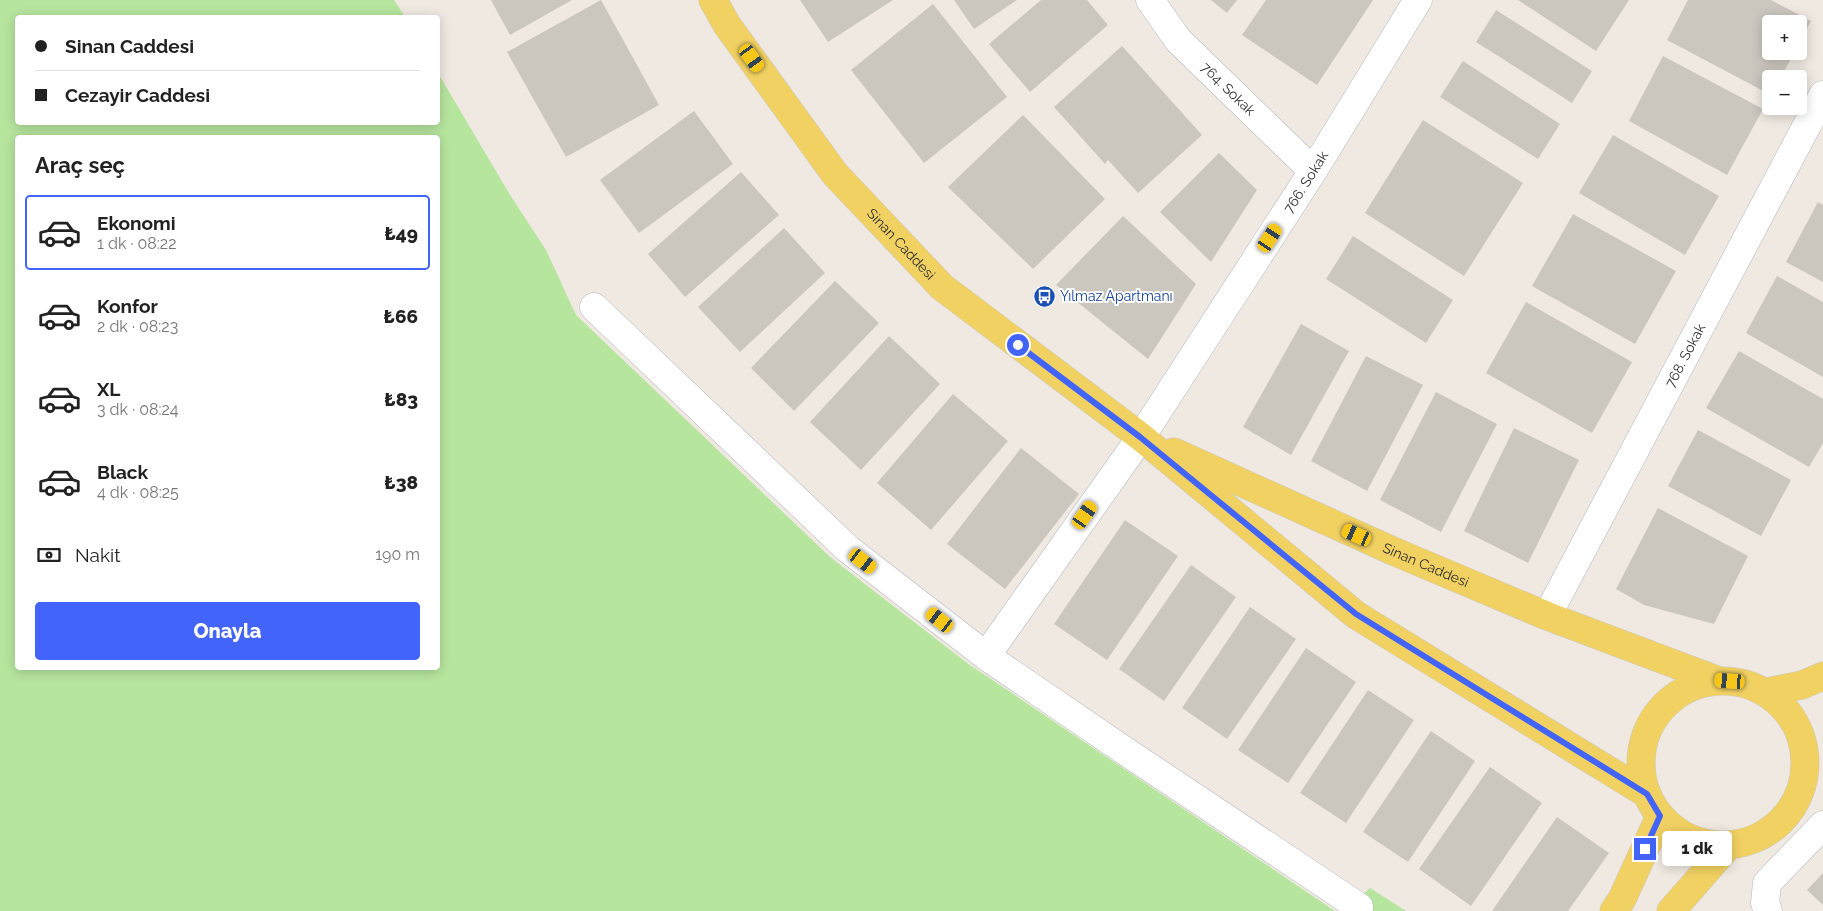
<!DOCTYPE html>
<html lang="tr">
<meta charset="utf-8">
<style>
:root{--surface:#fff;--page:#f2f2f2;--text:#222;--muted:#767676;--line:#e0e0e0;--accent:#4264fb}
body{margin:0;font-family:Raleway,sans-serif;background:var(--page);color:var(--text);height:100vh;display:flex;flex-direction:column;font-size:19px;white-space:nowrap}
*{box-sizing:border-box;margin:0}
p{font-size:16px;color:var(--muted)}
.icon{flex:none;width:28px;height:28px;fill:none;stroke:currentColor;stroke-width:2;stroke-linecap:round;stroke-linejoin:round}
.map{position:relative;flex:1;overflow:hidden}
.details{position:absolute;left:15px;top:135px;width:425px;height:535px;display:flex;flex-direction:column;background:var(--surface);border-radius:5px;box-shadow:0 2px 12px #0003}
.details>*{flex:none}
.banner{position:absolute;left:15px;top:15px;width:425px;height:110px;border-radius:5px;box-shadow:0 2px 12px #0003;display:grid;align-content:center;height:110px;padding:0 20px;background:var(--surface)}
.controls{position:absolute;left:1762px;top:15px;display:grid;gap:10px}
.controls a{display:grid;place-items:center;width:45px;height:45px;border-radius:5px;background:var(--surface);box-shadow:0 2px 12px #0003;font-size:25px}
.end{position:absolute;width:22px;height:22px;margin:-11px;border:6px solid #4264fb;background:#fff;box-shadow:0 0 0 2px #fff}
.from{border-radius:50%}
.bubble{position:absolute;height:35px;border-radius:5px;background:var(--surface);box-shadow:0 2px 12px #0003;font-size:16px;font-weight:800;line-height:35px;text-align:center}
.car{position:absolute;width:15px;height:30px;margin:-15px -8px;border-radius:6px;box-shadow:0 0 4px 1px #0007;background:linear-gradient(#f5c518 24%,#345 0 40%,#f5c518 0 76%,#345 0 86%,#f5c518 0)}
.banner b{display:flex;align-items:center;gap:18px;height:48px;font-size:19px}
.banner b+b{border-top:1px solid var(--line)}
.banner i{width:12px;height:12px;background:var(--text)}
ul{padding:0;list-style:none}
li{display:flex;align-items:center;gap:15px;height:75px;margin:0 10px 8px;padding:0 10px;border:2px solid transparent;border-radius:5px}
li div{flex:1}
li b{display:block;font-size:19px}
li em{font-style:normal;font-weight:800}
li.current{border-color:var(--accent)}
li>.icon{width:45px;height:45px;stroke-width:1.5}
h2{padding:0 20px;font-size:22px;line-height:60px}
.pay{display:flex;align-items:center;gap:12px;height:55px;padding:0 20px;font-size:19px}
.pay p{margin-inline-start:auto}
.cta{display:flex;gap:10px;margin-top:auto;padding:10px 20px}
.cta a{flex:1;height:58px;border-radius:5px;background:var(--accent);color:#fff;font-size:20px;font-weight:800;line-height:58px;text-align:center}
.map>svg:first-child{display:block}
.green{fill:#b6e59e;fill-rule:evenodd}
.building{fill:#cbc7bf}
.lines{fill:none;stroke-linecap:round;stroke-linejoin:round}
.minor-casing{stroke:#b4b7c1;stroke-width:29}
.major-casing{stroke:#c9c9c9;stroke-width:29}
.minor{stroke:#fff;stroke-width:28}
.major{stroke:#f2d163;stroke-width:28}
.route{stroke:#4264fb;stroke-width:6}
.labels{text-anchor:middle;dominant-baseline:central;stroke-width:4;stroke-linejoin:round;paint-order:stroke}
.street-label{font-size:14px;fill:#2e2e2e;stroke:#fff}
.transit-label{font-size:14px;fill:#164399;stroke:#fff;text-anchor:start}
</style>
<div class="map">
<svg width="1823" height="911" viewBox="0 0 1823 911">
<rect width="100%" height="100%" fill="#efe9e1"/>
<!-- green -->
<path class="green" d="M0,0h394l11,17 -387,1v104h420v-49l72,122 36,55 30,65 254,242 137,106 368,248h-1335zM18,138h420v530h-420z
M1370,888l36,23h-62z"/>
<!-- building -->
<path class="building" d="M491,0h81l-62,35z
M601,0l58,105 -93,52 -59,-105z
M800,0h93l-65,42z
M954,0h63l-43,29z
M1041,0h46l21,25 -78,67 -41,-48z
M1211,0h26l-10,13z
M1266,0h107l-56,85 -75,-50z
M1518,0h111l-33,51z
M1688,0h83l40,21 -12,23v-20h-28v27h24l-15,28h-9v16l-104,-55z
M933,4l74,93 -83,66 -73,-93z
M1496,10l96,61 -20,32 -96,-61z
M1122,46l80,89 -64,58 -30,-33 -3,4 -51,-57z
M1663,56l100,53 -36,66 -98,-54z
M1463,61l97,63 -22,35 -98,-62z
M694,111l39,53 -94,69 -39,-53z
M1023,115l82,84 -72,70 -85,-82z
M1423,120l100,63 -59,93 -99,-63z
M1613,135l106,61 -34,59 -106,-62z
M1219,153l38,37 -46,72 -51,-50z
M741,172l38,43 -94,82 -37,-43z
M1818,202l5,3v77l-37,-20z
M1573,214l103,57 -41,73 -103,-58z
M1123,216l73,68 -48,75 -92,-74z
M784,228l41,45 -85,79 -42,-45z
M1353,236l100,64 -27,43 -100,-64z
M1777,276l46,26v75l-77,-44z
M835,281l44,42 -85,88 -43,-43z
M1526,302l106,60 -40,71 -106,-60z
M1301,324l48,27 -58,104 -48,-28z
M889,336l51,48 -79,86 -51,-48z
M1739,351l84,48v44l-14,24 -103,-59z
M1366,356l57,29 -56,106 -56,-30z
M1436,392l61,32 -56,108 -61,-32z
M953,394l55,47 -77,89 -54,-47z
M1514,428l65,32 -51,103 -64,-32z
M1698,430l93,50 -30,56 -93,-50z
M1021,448l58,46 -74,95 -58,-45z
M1658,508l90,48 -34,68 -70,-19 -28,-16z
M1125,520l53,36 -71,104 -53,-36z
M1191,565l45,32 -72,104 -45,-32z
M1250,607l46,32 -69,100 -45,-31z
M1306,648l50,34 -68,101 -50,-33z
M1368,690l46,30 -68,103 -46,-30z
M1431,731l44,30 -67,101 -45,-30z
M1490,767l52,36 -71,103 -52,-37z
M1557,817l52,36 -41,58h-76z
M1823,873v32l-16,-15z"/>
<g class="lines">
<defs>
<g id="minor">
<path id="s1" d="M1150,0l28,40 135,131"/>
<path d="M594,307l254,242 138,107 145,99 228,152"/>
<path id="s2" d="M1547,616l276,-521"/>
<path id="s3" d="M986,656l155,-219 172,-266 105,-171"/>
<path d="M1768,911l-3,-8 2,-20 56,-58"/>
</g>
<g id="major">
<path id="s4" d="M713,0l14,25 108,149 107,113 199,150 215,178 291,179"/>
<path id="s5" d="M1174,452l219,99 154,65 170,64"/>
<circle cx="1723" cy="763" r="82"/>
<path d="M1767,692l35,-7 21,-9"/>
<path d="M1614,911l8,-12 38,-83"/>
<path d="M1671,911l58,-66"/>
</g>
</defs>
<!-- minor casing -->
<use href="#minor" class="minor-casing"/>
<!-- major casing -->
<use href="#major" class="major-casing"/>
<!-- minor -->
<use href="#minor" class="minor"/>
<!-- major -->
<use href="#major" class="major"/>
</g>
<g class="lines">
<!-- route -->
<path class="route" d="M1018,345l122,92 216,177 291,180 13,22 -15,33"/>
</g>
<!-- icons -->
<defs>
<symbol id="bus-disc" viewBox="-11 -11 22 22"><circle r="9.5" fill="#1a4fb4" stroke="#fff"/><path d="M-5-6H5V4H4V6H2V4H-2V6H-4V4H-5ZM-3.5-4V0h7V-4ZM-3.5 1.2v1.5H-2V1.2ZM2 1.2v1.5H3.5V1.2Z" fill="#fff"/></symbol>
</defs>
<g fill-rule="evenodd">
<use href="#bus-disc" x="1032" y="284" width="25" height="25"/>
</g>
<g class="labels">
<!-- street labels -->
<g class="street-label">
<text stroke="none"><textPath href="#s1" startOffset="119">764. Sokak</textPath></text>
<text stroke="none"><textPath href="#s3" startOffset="572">766. Sokak</textPath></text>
<text stroke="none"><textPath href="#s4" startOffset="309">Sinan Caddesi</textPath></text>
<text stroke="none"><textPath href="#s2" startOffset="295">768. Sokak</textPath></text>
<text stroke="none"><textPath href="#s5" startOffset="276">Sinan Caddesi</textPath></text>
</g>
<!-- transit labels -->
<g class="transit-label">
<text x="1060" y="296">Yılmaz Apartmanı</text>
</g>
</g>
</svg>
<div class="controls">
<a>+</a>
<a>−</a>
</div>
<i class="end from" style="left:1018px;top:345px"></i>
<i class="end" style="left:1645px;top:849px"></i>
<div class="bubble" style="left:1662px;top:831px;width:70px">1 dk</div>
<i class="car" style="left:752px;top:58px;rotate:144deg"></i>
<i class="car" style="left:1270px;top:238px;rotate:33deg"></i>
<i class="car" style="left:1085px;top:515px;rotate:35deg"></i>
<i class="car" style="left:1357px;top:535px;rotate:294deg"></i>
<i class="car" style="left:863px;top:561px;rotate:128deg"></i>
<i class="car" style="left:940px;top:620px;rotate:308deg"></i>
<i class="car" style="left:1730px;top:681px;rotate:274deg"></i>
<div class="banner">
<b><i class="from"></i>Sinan Caddesi</b>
<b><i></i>Cezayir Caddesi</b>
</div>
<section class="details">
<h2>Araç seç</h2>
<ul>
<li class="current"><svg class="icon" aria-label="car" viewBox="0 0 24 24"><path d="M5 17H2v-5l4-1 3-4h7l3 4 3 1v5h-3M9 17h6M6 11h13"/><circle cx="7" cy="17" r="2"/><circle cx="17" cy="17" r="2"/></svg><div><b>Ekonomi</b><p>1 dk · 08:22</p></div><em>₺49</em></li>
<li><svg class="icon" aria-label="car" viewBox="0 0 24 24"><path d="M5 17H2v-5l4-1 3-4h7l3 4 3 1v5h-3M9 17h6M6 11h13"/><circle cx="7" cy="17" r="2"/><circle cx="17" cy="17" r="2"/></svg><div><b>Konfor</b><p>2 dk · 08:23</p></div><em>₺66</em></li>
<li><svg class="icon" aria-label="car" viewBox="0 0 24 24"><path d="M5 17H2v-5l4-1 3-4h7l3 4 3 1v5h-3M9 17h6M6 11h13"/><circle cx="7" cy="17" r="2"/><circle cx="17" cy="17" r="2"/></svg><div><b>XL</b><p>3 dk · 08:24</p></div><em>₺83</em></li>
<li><svg class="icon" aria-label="car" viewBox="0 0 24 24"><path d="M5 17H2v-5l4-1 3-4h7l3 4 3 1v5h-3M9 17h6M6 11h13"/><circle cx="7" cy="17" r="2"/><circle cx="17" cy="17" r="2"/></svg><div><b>Black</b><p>4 dk · 08:25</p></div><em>₺38</em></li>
</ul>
<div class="pay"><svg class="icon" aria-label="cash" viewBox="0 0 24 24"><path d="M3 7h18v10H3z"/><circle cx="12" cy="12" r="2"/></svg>Nakit<p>190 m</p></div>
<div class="cta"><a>Onayla</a></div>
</section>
</div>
